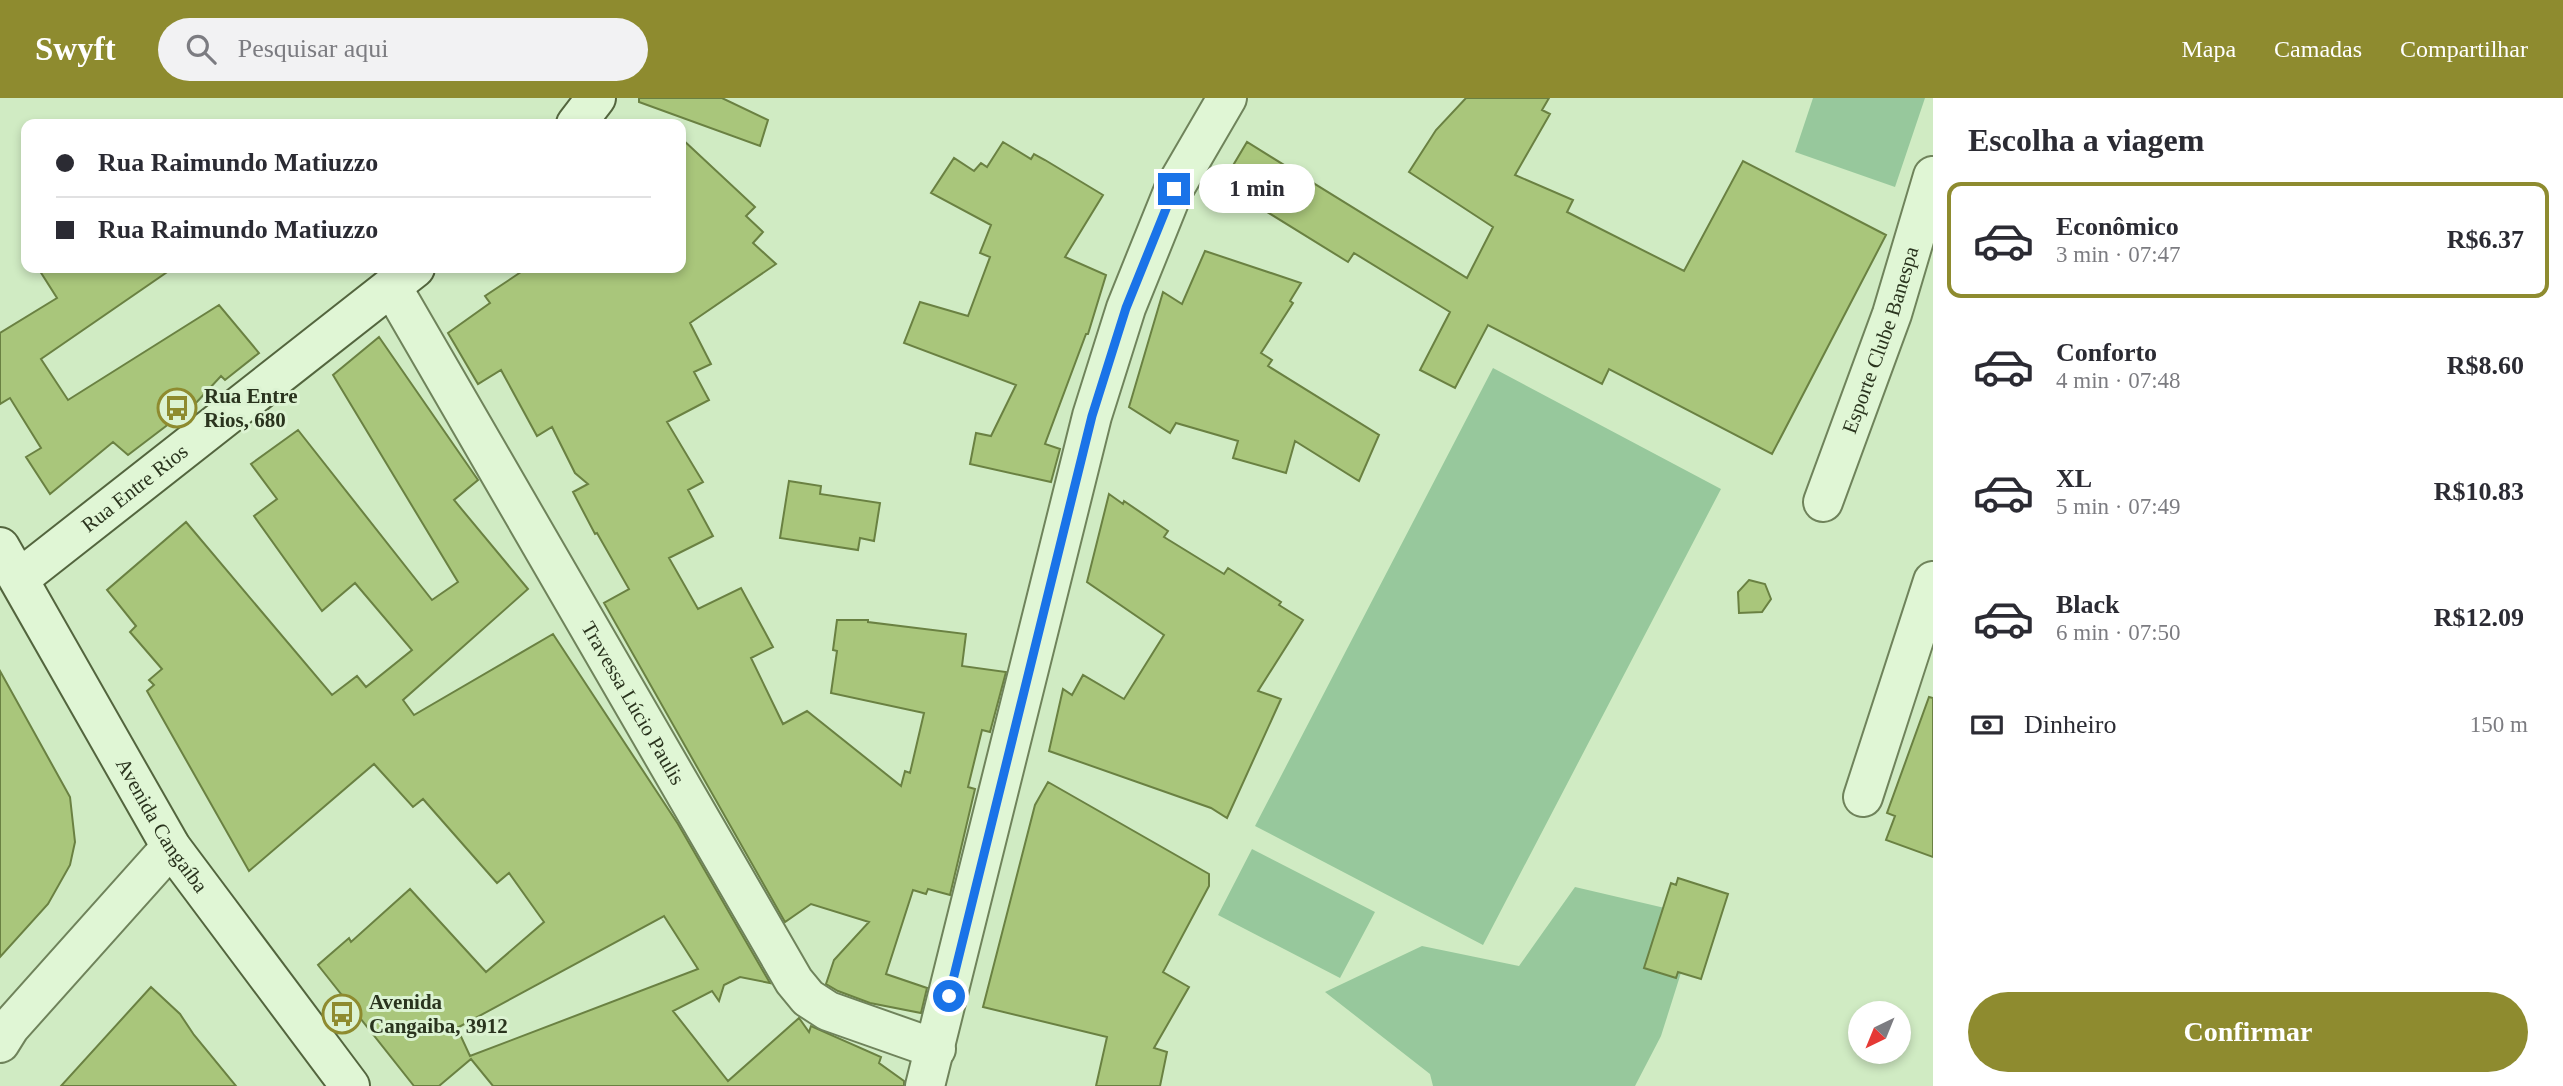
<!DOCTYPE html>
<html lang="pt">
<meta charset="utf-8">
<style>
:root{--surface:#fff;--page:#f2f2f3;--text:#2b2b33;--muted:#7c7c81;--line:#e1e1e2;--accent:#8e8b2f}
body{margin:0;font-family:"Times New Roman",serif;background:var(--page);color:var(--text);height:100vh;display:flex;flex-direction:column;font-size:26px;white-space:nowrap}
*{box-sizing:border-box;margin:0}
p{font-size:23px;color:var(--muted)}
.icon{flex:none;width:38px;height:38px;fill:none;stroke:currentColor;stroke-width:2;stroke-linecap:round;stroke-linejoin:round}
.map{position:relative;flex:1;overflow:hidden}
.sheet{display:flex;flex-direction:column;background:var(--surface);width:630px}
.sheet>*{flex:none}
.banner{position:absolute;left:21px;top:21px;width:665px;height:154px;border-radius:14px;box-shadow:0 4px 10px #0003;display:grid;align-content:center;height:154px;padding:0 35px;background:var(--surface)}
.needle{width:46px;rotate:223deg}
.tools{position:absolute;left:1848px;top:903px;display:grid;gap:14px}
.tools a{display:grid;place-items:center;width:63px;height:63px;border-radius:50%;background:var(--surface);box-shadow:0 4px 10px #0003;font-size:35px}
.end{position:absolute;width:32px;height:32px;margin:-16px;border:9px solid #1a73e8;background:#fff;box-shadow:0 0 0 4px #fff}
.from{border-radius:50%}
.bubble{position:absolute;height:49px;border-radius:24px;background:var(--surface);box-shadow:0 4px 10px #0003;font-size:23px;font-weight:800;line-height:49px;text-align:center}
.banner b{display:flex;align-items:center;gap:24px;height:66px;font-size:26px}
.banner b+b{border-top:2px solid var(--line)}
.banner i{width:18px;height:18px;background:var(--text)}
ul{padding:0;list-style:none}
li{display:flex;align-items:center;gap:21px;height:116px;margin:0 14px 10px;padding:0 21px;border:4px solid transparent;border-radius:14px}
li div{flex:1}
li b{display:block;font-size:26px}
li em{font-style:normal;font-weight:800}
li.active{border-color:var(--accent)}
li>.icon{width:63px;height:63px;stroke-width:1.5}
h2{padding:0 35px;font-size:32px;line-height:84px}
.pay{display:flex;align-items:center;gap:18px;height:77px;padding:0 35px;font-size:26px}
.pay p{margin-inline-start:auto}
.action{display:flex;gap:14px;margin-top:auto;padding:14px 35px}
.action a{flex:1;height:80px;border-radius:42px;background:var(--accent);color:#fff;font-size:28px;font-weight:800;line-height:80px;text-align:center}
header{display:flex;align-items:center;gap:42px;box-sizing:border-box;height:98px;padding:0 35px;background:var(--accent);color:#fff}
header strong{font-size:33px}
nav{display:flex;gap:38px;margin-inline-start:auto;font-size:24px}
.search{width:490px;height:63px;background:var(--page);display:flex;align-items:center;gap:18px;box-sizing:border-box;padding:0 24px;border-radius:38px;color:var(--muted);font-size:26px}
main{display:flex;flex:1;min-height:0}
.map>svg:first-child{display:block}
.green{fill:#97c89c}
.building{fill:#a9c67b;stroke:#6a8142;stroke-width:2;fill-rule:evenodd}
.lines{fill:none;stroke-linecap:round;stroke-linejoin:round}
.street-casing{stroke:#6f835b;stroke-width:42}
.secondary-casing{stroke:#53653e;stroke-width:42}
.street{stroke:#e0f6d5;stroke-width:38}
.secondary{stroke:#e0f6d5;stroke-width:38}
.route{stroke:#1a73e8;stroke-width:9}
.labels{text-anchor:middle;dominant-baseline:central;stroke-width:6;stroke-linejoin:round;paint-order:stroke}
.street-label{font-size:21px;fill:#2a341e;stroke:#dcf3d2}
.poi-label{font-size:21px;font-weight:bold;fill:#2a341e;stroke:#dcf3d2;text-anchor:start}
</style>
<header>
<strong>Swyft</strong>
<div class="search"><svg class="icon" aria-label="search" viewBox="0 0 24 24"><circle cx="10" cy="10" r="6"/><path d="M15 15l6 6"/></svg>Pesquisar aqui</div>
<nav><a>Mapa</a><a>Camadas</a><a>Compartilhar</a></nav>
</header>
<main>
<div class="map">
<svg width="1933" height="988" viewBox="0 0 1933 988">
<rect width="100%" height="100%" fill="#d0ebc3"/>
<!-- green -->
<path class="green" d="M1813,0h112l-30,89 -100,-35z
M1493,270l228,121 -238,456 -228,-119z
M1252,751l123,63 -35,66 -122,-63z
M1575,789l124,29 -38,120 -26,50h-202l-3,-12 -105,-82 97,-46 97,20z"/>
<!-- building -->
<path class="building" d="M639,0h83l46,22 -8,26 -121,-44z
M1466,0h83l-7,12 8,4 -35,61 58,25 -6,12 117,59 59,-110 143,74 -114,219 -163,-85 -7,15 -114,-59 -33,63 -35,-18 30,-58 -96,-59 -6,9 -126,-78 25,-42 220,136 26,-51 -84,-55 27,-42z
M681,40l74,69 -9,9 17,16 -10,11 23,21 -86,59 21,41 -17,8 15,28 -42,22 36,60 -15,8 25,46 -44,22 29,51 43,-21 32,59 -22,11 32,66 24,-13 94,75 4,-15 5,2 14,-60 -93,-20 6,-42 -4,-1 4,-30h31v2l98,12 -4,32 44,6 -16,60 -8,-2 -14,57 7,2 -25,106 -22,-6 -2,5 -13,-4 -27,84 41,14 -6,25 -51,-10 -32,-12 -12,-7 8,-24 35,-38 -58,-18 -26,18 -181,-319 25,-14 -32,-56 -2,1 -22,-42 15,-8 -13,-11 -23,-46 -15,9 -36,-66 -23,14 -30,-51 42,-30 -5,-7 42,-28h154z
M1003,44l28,17 3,-5 11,6 58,35 -38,62 41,18 -18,59h-2l-41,110 15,5 -9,33 -81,-18 6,-31 15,3 25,-51 -112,-42 16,-41 48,14 22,-59 -10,-4 11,-28 -60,-32 23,-35 20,13 7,-8 6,4z
M1205,153l96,32 -11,18 3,2 -32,50 11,7 -4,6 111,69 -20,46 -64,-40 -9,32 -53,-15 5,-17 -62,-18 -6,10 -41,-26 34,-115 19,12z
M38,170h135l-132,91 27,41 151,-95 40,48 -34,27 -4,-4 -26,28 -67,51 -15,-13 -63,52 -24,-37 15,-9 -31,-50 -10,6v-71l57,-35z
M379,239l99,143 -24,20 74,89 -125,111 11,15 139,-81 125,190 92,159 -30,-6 -16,8 -5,16 -7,-10 -39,20 55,70 71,-63 10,14 2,-6 70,31 -2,6 25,18v5h-411l-22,-27 -32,27h-25l-96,-121 31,-27 2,4 59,-53 76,83 58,-50 -35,-49 -12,10 -74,-84 -10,8 -39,-43 -125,107 -102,-180 7,-6 -5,-5 13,-11 -32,-37 6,-6 -29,-36 79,-68 146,173 25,-19 9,11 46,-37 -57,-67 -33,28 -68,-95 23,-17 -26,-35 47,-34 134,170 26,-18 -125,-207zM664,818l34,53 -228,87 -13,-28z
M789,383l32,5 -1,8 60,9 -6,38 -14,-3 -2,12 -78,-12z
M1109,396l14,10 1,-3 44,30 -4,6 60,37 4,-6 53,34 -2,3 24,15 -45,71 23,8 -54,119 -16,-10 -162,-57 14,-62 9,6 11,-20 41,24 40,-64 -77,-53z
M1749,482l16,4 6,15 -9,13 -23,1 -1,-21z
M0,573l70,126 5,45 -5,23 -22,39 -48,53z
M1929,599l4,1v159l-47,-17 9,-24 -8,-3z
M1048,684l161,92v12l-46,86 26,15 -35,61 13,4 -7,34h-64l11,-49 -124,-30 52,-202z
M1678,780l50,16 -27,85 -23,-7 -2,6 -32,-10 27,-85 5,2z
M151,889l29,27 14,21 42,51h-175z"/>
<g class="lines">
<defs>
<g id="street">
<path id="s1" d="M392,189l402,694 14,17 20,13 108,38"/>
<path id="s2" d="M1823,404l69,-188 41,-138"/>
<path d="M1863,699l70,-216"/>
<path d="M0,945l10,-16 161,-180"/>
<path d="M925,988l167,-670 34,-108 48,-119 53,-91"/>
</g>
<g id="secondary">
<path d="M576,26l20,-26"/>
<path id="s3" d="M0,449l171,300 179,239"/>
<path id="s4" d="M19,481l396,-311"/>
</g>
</defs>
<!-- street casing -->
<use href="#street" class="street-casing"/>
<!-- secondary casing -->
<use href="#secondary" class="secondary-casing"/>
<!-- street -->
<use href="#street" class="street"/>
<!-- secondary -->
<use href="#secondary" class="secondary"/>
</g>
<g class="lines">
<!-- route -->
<path class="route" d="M949,898l143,-580 34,-108 48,-119"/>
</g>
<!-- icons -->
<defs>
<symbol id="bus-ring" viewBox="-11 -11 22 22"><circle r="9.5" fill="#dcf3d2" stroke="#8e8b2f" stroke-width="1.5"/><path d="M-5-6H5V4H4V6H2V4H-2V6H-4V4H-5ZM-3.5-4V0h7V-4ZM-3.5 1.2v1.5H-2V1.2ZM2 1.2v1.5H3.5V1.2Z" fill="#8e8b2f"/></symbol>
</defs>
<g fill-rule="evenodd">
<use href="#bus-ring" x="155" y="288" width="44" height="44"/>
<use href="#bus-ring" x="320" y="894" width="44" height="44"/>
</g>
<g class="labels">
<!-- street labels -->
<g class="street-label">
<text stroke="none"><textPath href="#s2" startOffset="172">Esporte Clube Banespa</textPath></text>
<text stroke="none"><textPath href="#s4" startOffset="147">Rua Entre Rios</textPath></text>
<text stroke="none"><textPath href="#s1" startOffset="481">Travessa Lúcio Paulis</textPath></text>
<text stroke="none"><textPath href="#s3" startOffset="322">Avenida Cangaíba</textPath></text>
</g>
<!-- poi labels -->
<g class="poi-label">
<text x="204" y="298">Rua Entre<tspan x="204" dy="24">Rios, 680</tspan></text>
<text x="369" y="904">Avenida<tspan x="369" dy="24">Cangaiba, 3912</tspan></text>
</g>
</g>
</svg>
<div class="tools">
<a><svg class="needle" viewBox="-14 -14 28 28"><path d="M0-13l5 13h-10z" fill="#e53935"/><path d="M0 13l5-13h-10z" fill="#7c7c81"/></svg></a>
</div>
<i class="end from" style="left:949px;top:898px"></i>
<i class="end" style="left:1174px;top:91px"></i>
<div class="bubble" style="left:1199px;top:66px;width:116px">1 min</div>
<div class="banner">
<b><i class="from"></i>Rua Raimundo Matiuzzo</b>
<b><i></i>Rua Raimundo Matiuzzo</b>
</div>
</div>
<section class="sheet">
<h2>Escolha a viagem</h2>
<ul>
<li class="active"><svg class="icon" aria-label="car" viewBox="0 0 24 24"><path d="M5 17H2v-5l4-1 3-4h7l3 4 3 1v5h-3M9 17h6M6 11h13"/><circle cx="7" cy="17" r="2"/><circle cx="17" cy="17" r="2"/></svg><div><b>Econômico</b><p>3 min · 07:47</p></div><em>R$6.37</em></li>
<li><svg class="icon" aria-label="car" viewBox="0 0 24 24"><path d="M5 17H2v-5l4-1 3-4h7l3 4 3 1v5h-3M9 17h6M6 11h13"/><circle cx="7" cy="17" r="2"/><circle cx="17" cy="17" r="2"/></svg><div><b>Conforto</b><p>4 min · 07:48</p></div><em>R$8.60</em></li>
<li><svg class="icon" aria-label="car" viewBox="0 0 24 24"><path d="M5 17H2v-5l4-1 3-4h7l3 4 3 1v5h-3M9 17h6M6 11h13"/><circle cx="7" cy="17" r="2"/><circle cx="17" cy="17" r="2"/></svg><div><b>XL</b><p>5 min · 07:49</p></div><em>R$10.83</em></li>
<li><svg class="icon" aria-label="car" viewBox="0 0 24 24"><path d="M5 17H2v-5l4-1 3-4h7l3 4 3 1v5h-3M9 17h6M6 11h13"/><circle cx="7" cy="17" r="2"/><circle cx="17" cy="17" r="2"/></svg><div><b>Black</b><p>6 min · 07:50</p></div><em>R$12.09</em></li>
</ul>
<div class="pay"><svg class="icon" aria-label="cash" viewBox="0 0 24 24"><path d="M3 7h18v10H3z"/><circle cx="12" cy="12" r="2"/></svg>Dinheiro<p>150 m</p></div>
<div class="action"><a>Confirmar</a></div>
</section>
</main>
